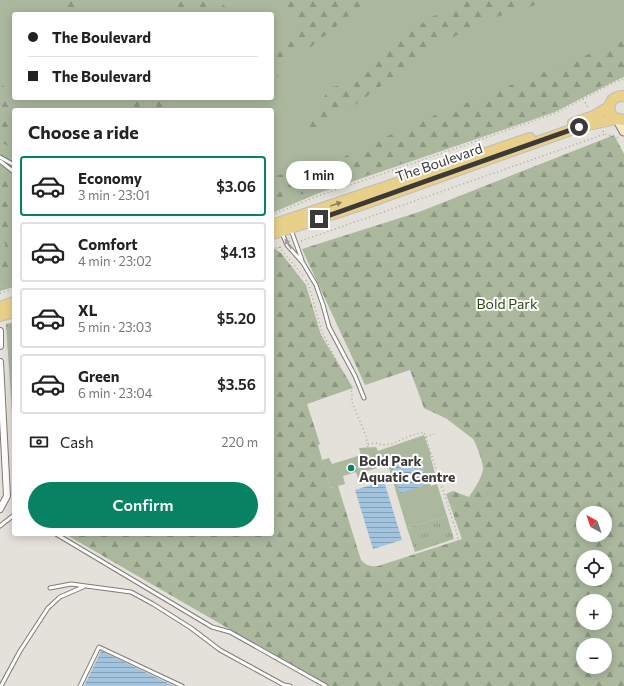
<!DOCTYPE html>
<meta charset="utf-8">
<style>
:root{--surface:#fff;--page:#f2f2f2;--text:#222;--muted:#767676;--line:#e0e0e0;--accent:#078262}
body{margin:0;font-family:Commissioner,sans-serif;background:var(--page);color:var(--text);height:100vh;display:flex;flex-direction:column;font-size:15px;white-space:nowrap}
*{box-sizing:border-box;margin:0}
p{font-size:13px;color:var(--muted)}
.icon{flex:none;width:22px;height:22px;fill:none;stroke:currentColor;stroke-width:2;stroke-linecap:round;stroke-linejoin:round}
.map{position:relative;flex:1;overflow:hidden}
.details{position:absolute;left:12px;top:108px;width:262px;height:428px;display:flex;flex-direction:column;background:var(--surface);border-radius:4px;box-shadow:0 2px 10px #0003}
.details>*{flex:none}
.guide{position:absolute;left:12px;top:12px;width:262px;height:88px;border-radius:4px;box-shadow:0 2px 10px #0003;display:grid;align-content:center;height:88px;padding:0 16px;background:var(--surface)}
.needle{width:26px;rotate:320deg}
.fabs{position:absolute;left:576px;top:506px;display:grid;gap:8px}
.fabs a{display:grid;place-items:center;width:36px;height:36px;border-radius:50%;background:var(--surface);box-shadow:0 2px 10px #0003;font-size:20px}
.end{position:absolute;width:18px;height:18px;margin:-9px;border:5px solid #3c3a38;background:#fff;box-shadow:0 0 0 2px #fff}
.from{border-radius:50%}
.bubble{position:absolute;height:28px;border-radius:14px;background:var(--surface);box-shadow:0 2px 10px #0003;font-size:13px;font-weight:600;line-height:28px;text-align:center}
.guide b{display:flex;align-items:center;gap:14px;height:38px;font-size:15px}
.guide b+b{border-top:1px solid var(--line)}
.guide i{width:10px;height:10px;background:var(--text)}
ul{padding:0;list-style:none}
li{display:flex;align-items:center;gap:12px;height:60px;margin:0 8px 6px;padding:0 8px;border:2px solid var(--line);border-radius:4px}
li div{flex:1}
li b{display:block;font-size:15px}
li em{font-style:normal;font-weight:600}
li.current{border-color:var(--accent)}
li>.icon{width:36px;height:36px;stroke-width:1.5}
h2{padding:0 16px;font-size:18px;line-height:48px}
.pay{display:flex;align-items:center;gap:10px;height:44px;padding:0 16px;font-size:15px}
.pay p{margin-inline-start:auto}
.button{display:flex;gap:8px;margin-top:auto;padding:8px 16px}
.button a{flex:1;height:46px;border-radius:24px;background:var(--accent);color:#fff;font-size:16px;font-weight:600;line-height:46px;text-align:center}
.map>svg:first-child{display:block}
.grass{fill:#abb89e;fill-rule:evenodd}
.forest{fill:url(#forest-firs);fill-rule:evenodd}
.park{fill:url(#park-tufts)}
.water{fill:url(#water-rules)}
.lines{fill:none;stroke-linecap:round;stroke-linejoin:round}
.lane-casing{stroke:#7f7b76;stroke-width:5}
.street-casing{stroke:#7f7b76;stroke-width:8}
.secondary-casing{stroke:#7f7b76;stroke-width:11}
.primary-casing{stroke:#bdbcbb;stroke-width:12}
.path{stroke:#aaa7a2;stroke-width:1.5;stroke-dasharray:1 3;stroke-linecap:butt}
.lane{stroke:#fff;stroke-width:3}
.street{stroke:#fff;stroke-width:6}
.secondary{stroke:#f4e7c4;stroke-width:9}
.primary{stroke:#e9d08a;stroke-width:10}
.oneway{fill:#8a7e5d}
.oneway2{fill:#9e9c9c}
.route{stroke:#3c3a38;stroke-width:5}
.poi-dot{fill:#078262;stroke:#fff;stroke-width:1.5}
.labels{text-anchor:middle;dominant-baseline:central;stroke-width:4;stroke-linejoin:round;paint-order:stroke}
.street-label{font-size:14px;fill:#3c3a38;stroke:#fff}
.park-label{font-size:14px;fill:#2e4410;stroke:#fff}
.poi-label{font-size:14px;font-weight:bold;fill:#3c3a38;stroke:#fff;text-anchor:start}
</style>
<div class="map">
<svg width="624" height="686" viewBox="0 0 624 686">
<defs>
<pattern id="forest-firs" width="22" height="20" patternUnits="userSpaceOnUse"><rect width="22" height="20" fill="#abb89e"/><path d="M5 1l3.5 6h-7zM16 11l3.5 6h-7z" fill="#8c9782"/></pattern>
<pattern id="park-tufts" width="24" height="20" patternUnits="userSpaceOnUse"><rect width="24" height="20" fill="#abb89e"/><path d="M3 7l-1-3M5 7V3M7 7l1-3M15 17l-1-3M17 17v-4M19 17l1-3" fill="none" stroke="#8c9782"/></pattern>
<pattern id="water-rules" width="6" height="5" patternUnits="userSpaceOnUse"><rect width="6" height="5" fill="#a3c4de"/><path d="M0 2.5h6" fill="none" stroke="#86a0b5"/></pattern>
</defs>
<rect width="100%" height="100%" fill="#e4e0da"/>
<!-- grass -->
<path class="grass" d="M0,0h624v77l-9,4 -60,31 -236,81 -47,20v-103h-258v177l-14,4zM14,14h258v84h-258z
M424,435l7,20h-1l7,26 -7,3 1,2 6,-2 10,32 -40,12 -19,-63 -21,6 2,7 -10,3 -3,-9 -13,4 2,8 -15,4 -8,-28 7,-2 3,6 29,-9 -2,-7 17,-1 2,4z"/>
<!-- forest -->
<path class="forest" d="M56,0h26l9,14h-31z
M159,0h60l13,14h-64z
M285,0h83l-57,47 -12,3 -19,12 -4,25 -4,-2v-36l2,1 24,-17 -8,-16z
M460,0h91l-67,21 -50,26 -120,88 -8,-6 4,-12 21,-30 24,-4 9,-21 37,-26z
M624,40v36l-10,3 -60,31 -235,82 -47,6v-22l48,-8 93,-44z
M0,81l20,29h-6v40l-14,-9z
M120,98h38l26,12h-45z
M614,135l10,19v532h-296l-263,-152h207v-287l9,6 25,32 15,50 32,53 -46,16 13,40 -2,1 12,43 8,-2 23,74c5,5 9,7 17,6l84,-27 -16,-45 7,-3 16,6c5,-8 13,-19 14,-28 1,-4 -7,-26 -10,-30l-26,-20 -23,-11 -14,-38 -45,15 -63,-136 117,-37zM583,513h22v22h-22zM583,557h22v22h-22zM583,601h22v22h-22zM583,645h22v22h-22z
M0,172l14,10v97l-14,5v-17l6,-10 -1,-13 -5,-11z
M14,322v121l-8,-119z"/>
<!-- park -->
<path class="park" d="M447,516l7,23 -39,13 -8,-24z"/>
<!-- water -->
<path class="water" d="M420,458l8,26 -28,9 -8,-26z
M384,481l18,59 -29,9 -18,-59z
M101,651l73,35h-90z"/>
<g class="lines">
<defs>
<path id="lane" d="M0,157l14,8
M0,161l14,11
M291,230l11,30
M282,233l5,12 16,18 13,22 7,20 6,22 26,49 9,22
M0,526l14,-11
M56,534l156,93 18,5 96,54
M50,588l21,-4 60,8 22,12 38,24 29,22 64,35 6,1
M1,686l19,-35 28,-43 12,-11 23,-10
M80,686l19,-39 83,39"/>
<path id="street" d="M0,331v15
M0,362l7,134 -7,13"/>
<path id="secondary" d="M618,120l6,11"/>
<path id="primary" d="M624,96c-14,-1 -19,13 -10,22l10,2
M573,123l21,-7 15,-9
M272,225l258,-87
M272,234l89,-29 218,-78 37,-8
M0,307l14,-5
M0,316l14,-4"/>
</defs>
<!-- lane casing -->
<use href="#lane" class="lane-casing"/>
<!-- street casing -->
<use href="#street" class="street-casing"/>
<!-- secondary casing -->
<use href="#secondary" class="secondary-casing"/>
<!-- primary casing -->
<use href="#primary" class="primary-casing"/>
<!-- path -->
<path class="path" d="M583,99l6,10
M603,131l2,3 14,4
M272,215l48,-20 51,-17 185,-65 59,-31 9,-3
M301,241l304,-107
M279,247l25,30
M272,249l10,-2
M306,280l3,6 13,46 30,60v10l14,34 1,8
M0,293l14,-4
M6,329l8,-3
M426,437l8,-3
M368,447l-1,-3 9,-1 7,2 8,-1 19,-8 14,-4 29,89
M605,572l19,-7
M421,686c-1,-24 -5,-71 6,-91l26,-28c9,-17 6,-29 0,-46l29,-22 15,-18 6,-4 53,-25 8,-1 60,36
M436,686c7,-9 14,-17 21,-26 9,-12 17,-24 27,-34 27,-24 70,-34 104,-47"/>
<!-- lane -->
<use href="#lane" class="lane"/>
<!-- street -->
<use href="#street" class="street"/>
<!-- secondary -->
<use href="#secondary" class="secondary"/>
<!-- primary -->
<use href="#primary" class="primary"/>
</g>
<!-- one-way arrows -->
<defs><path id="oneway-solid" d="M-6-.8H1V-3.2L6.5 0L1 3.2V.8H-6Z"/></defs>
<use class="oneway" href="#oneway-solid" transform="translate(336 204) rotate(-19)"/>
<use class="oneway2" href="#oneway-solid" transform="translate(288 244) rotate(-122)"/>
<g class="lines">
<!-- route -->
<path class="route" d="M319,219l260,-92"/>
</g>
<!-- markers -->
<circle class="poi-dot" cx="351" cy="468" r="4"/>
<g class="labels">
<!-- street labels -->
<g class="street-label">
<text transform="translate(439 162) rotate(-19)">The Boulevard</text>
</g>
<!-- park labels -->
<g class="park-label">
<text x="507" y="303">Bold Park</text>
</g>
<!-- poi labels -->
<g class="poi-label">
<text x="359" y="460">Bold Park<tspan x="359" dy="16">Aquatic Centre</tspan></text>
</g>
</g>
</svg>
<div class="fabs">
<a><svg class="needle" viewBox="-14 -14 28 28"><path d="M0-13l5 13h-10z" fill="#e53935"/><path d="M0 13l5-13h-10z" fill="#767676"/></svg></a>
<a><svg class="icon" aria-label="locate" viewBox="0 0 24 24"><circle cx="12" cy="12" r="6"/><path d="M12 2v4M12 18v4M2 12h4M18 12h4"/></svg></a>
<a>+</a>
<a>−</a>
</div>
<i class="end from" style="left:579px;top:127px"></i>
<i class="end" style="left:319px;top:219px"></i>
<div class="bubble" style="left:286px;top:161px;width:66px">1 min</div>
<div class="guide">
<b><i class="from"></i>The Boulevard</b>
<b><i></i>The Boulevard</b>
</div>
<section class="details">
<h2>Choose a ride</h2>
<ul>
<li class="current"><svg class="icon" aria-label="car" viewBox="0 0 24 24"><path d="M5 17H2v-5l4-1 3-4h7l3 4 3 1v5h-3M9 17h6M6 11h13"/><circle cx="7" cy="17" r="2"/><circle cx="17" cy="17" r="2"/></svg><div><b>Economy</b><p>3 min · 23:01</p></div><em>$3.06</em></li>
<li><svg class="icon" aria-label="car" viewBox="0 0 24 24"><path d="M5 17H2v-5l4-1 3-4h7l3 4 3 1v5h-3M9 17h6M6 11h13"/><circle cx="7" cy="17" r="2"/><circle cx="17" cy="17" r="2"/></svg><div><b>Comfort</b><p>4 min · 23:02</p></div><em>$4.13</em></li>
<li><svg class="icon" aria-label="car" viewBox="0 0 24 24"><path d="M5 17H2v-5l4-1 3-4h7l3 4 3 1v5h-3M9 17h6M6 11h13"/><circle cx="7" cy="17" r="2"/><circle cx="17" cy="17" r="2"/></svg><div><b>XL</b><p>5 min · 23:03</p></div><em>$5.20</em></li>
<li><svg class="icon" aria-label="car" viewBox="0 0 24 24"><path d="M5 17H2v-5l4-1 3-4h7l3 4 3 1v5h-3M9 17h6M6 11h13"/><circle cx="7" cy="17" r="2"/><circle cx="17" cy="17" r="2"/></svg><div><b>Green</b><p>6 min · 23:04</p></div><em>$3.56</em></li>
</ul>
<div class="pay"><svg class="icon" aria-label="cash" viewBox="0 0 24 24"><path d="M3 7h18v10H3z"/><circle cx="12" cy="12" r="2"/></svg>Cash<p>220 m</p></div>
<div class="button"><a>Confirm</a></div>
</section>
</div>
